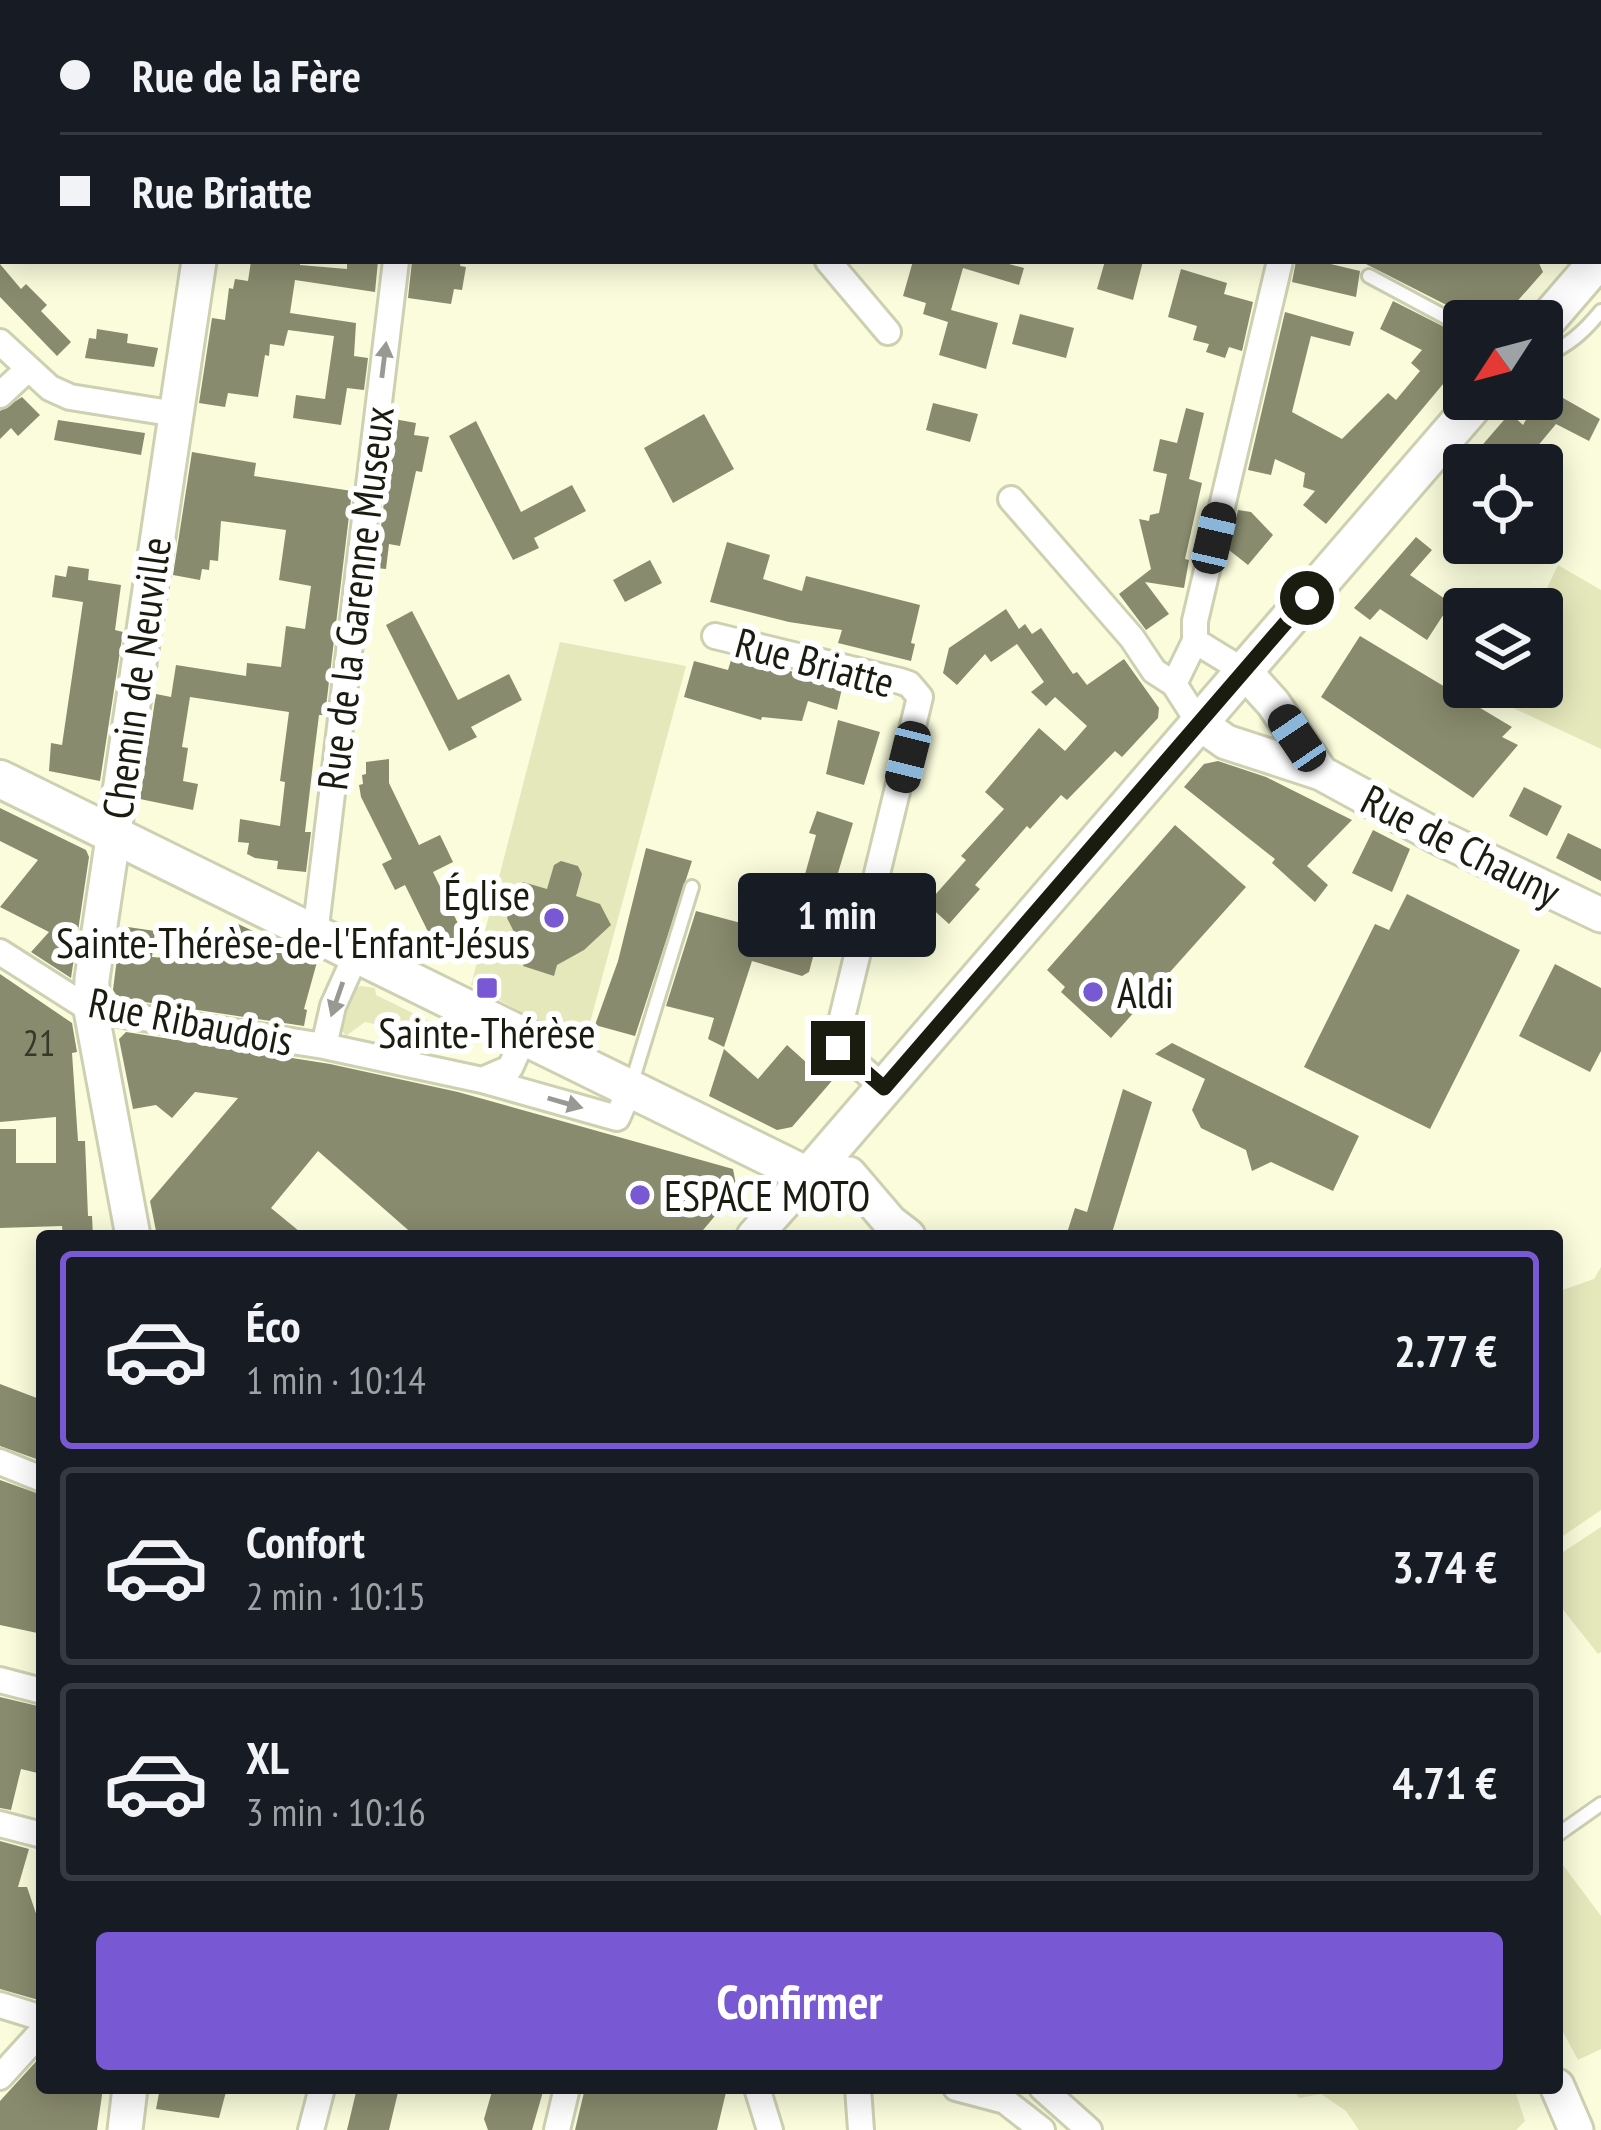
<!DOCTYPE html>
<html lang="fr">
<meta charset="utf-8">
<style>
:root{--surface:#171b24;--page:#242831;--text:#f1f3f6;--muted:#9ea1a6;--line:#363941;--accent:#7859d3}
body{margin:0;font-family:"PT Sans Narrow",sans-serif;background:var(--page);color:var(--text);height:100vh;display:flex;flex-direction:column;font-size:45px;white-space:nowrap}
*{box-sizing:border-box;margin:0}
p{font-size:39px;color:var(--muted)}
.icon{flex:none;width:66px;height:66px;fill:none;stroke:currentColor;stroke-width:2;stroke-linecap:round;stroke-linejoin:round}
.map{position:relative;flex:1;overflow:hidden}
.drawer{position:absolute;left:36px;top:1230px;width:1527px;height:864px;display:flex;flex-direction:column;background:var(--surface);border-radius:12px;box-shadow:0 6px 30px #0003}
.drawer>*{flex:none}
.banner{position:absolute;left:0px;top:0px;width:1602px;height:264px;box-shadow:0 6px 30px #0003;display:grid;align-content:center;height:264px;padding:0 60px;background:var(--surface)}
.needle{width:78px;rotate:234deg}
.tools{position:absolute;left:1443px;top:300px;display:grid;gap:24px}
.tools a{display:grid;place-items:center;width:120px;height:120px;border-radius:12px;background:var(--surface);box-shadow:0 6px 30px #0003;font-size:60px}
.end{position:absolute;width:54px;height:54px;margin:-27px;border:15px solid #1b1c10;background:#fff;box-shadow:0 0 0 6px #fff}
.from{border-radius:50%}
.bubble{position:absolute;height:84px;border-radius:12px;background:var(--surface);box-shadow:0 6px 30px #0003;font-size:39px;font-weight:600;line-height:84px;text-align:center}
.car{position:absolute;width:36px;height:72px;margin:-36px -18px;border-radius:15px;box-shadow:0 0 9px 3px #0007;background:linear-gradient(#222 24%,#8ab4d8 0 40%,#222 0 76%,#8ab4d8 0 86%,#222 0)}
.banner b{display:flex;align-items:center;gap:42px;height:114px;font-size:45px}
.banner b+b{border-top:3px solid var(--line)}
.banner i{width:30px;height:30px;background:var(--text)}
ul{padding:21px 0 0;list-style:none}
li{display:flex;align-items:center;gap:36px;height:198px;margin:0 24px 18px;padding:0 36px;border:6px solid var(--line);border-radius:12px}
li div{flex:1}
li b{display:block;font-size:45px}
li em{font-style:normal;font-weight:600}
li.selected{border-color:var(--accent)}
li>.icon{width:108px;height:108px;stroke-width:1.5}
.action{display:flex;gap:24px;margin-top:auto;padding:24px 60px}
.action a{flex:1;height:138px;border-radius:12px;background:var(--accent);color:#fff;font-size:48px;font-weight:600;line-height:138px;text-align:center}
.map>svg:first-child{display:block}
.green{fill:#e5e8bb}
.building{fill:#898b6e}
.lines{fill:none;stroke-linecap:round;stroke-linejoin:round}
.lane-casing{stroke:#cdd0b1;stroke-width:18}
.street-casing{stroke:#cdd0b1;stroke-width:30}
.secondary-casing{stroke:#cdd0b1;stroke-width:39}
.primary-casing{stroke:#cdd0b1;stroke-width:42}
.lane{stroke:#fff;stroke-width:12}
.street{stroke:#fff;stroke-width:24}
.secondary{stroke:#fff;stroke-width:33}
.primary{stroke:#fff;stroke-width:36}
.oneway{fill:#989993}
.route{stroke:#1b1c10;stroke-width:15}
.poi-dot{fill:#7859d3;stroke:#fff;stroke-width:4.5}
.labels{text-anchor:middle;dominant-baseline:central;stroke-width:12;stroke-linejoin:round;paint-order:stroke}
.number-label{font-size:36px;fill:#363828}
.street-label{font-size:42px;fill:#1b1c10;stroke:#fff}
.poi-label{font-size:42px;fill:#1b1c10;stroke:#fff;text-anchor:start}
</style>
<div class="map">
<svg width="1601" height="2130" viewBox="0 0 1601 2130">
<rect width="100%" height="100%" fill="#fafcdc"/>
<!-- green -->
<path class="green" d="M1558,565l43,25v159l-107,-50 5,-12h43v-78h-5z
M560,642l126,24 -102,379 -113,-60z
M361,986l14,2 1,7 61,30 -3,6 8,5 -2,3 -75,-17 -19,14 -6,-9c4,-16 4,-35 21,-41z
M1601,1267v243l-44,30v-248l37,-13z
M1601,1527v125l-3,2 -41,-52v-46z
M1557,1857l44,59v133l-23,11 -21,-39z
M1292,2088h222l11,33 -9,9h-157l-13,-19 -25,-17 -22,4z"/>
<!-- building -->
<path class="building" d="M251,261h49v4l47,4v-8h31l-3,31 -80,-12 -5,33 66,10 -2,33 14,2 -4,32 -17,-2 -6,37 -48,-7 3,-23 29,4 9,-63 -46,-6 -4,16 -14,-2 -1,12 -4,-1 -7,42 -30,-4 -3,14 -26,-4 13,-85 13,2 4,-32 4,1 2,-10 13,2z
M412,261h49l-1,5 6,1 -4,23 -8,-1 -3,15 -43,-6z
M913,261h97l-1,3 15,4 -5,17 -56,-17 -12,42 47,13 -12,46 -47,-14 9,-33 -25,-8 3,-11 -23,-7z
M1105,261h38l-10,39 -36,-11z
M1296,261h22l42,10 -4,26 -64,-15z
M1360,261h178l5,11 -43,49h-22z
M0,264l21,25 5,-5 21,21 -6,6 30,31 -14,14 -57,-59z
M1181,269l46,14 -3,11 29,8 -11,49 -13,-4 -4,11 -19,-6 3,-8 -16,-4 4,-14 -29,-9z
M1393,301l71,36v22l-138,165 -23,-19 12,-14 -12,-4 2,-14 -30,-14 -4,16 -23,-5 37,-158 69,20 -4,14 -39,-10 -19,76 50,27 46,-46 8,7 24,-29 -9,-8 11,-13 -42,-21z
M1020,314l54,14 -8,30 -54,-14z
M97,329l31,5 -1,9 31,5 -4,19 -69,-9 4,-20 7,1z
M1543,391l18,9 2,-2 37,21 -11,22 -33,-17 -34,41h-57l45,-52 13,12 15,-26h4z
M22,397l18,18 -22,21 -7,-8 -11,11v-28z
M933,403l45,11 -8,28 -44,-12z
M1186,408l18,5 -15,66 13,4 -17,76 4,1 -5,28 -39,-6 24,32 -23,16 -27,-36 32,-25 -12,-50 10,2 1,-6 9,-2 8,-39 -14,-3 7,-32 17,4z
M704,414l30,55 -61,34 -29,-55z
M394,419l22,4 -2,12 15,2 -7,35 -6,-1 -16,75 -11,-2 -3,25 -10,-1z
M58,420l87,13 -4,22 -87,-15z
M476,421l45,91 51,-27 14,26 -52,27 5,10 -26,12 -64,-124z
M192,452l64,11 -2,13 98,15 -27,224h-6l-5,40 -9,77h6l-5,40 -29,-3 1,-8 -23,-3 -8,-4 2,-11 -11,-1 2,-23 40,7 5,-44 -5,-1 9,-69 -99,-15 -8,50 6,1 -5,33 15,3 -5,26 -53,-11 16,-105 15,3 5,-32 70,11 1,-13 34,4 5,-41 19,3 6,-43 -32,-6 7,-50 -65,-9 -3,40 -8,-1 -1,10 -7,-1 -2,11 -27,-5z
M1238,510l13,2 22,23 -25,30 -19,-15z
M1416,537l16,13 -22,25 41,28 -24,37 -47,-31 -10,11 -16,-12z
M727,542l43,13 -7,24 39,12 4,-15 114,29 -9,38 4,1 -4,17 -73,-18 4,-13 -53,-8 -79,-20z
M650,560l12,23 -37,19 -12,-22z
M68,566l21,3 -1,11 33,5 -6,45 8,2 -23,149 -51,-10 2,-28 11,2 21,-143 -31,-5 3,-22 11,2z
M1006,609l13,20 6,-5 7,10 9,-6 32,46 4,-2 10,13 37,-26 35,49 -1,10 -36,39 -7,-6 -48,49 -6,-5 -31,34 -3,-3 -52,59 5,4 -31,35 -22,-20 39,-44 -5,-4 43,-47 -19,-17 54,-64 26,23 22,-25 -32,-29 -9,9 -15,-14 13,-10 -27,-38 -26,18 -6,-8 -28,31 -14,-12 6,-25z
M412,611l46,89 51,-26 13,26 -51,27 6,10 -28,14 -63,-126z
M1360,636l152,91 -10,10 16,8 -45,53 -152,-101z
M732,657l111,27 -6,26 -29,-9 -6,20 -40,-4 -1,3 -77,-23 10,-36 34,9z
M838,720l42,12 -16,53 -38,-11z
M389,759v24l30,62 21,-10 13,27 -20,10 33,68 -27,14 -34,-69 -10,5 -13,-26 10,-5 -31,-62 -2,-12 4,-1 -1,-9 4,-1v-12z
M1218,761l48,16 86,43 -45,46 21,19 -13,17 -43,-39 3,-4 -91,-72 20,-23z
M1524,787l38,19 -15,30 -38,-20z
M0,808l86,42 3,7 -18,121 -40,-26 18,-20 -49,-25 38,-47 -38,-19z
M817,811l36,12 -15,50 21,5 -18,75 -25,-7 -7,26 -7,4 -50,-15 -28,86 -16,-8 6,-21 -48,-12 30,-95 56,15 5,-20 21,7 5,-2 5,-11 9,3 19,-68 -7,-2z
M1175,825l71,62 -135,151 -50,-46 4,-5 -18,-17z
M1373,830l37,19 -18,43 -40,-19z
M1568,833l33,16v32l-45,-23z
M646,848l46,13 -57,175 -40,-11 23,-64z
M561,861l17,5 4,8 -6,22 24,8 11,21 -27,25 -27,15 -3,11 -31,-10 3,-10 -19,-38 9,-32 7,-4 24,7 7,-24z
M1407,894l113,56 -90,179 -126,-62 71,-143 14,6z
M232,921l85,41 -13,47 3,1 -3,16 -166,-25 -21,-5 -4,-6 8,-64 34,5 -3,26 71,5z
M1555,964l46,24v63l-11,21 -71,-36z
M0,974l72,49 5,29 -5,1 6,88h7l3,75h4l1,20h-30l-1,-10 -62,2v-99h16v34h40v-46l-56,5z
M126,1032l204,32 128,28 275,77 4,21 -39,46h-283l-97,-85 -47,57 34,28h-148l-7,-35 88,-103 -43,-6 -23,26 -16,-13 -23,4 -14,-70z
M1172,1043l187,93 -26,55 -62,-29 -19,9 -6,-21 -45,-22 -9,-18 13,-31 -50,-25z
M787,1045l20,18 8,-8 22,20 -45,52 -15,3 -68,-34 15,-47 34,30z
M1123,1089l29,13 -41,134h-45l9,-28 12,4z
M0,1384l42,16v61l-42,-15z
M0,1480l42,15v139l-42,-9z
M0,1697l42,10v67l-21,-5 -10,41 -11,-2z
M0,1841l29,8 -11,38h9l15,44v70l-42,-12z
M42,2055v33h61l-6,42h-97v-29z
M160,2088h67l-8,30 -63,-9z
M357,2088h42l-10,42h-42z
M493,2088h51l-12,42h-44l-4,-11z
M585,2088h142l-10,42h-142z"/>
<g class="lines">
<defs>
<path id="lane" d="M1269,0l8,3
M1599,232l2,2
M1369,276l95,51
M1542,357c26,-11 41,-24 59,-46
M632,1082l60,-195
M1557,1835l44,-31"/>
<path id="street" d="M609,0l2,3
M427,3l1,-3
M1349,3l1,-3
M828,261l60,71
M0,342l50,46 20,9 106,17
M0,395l28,-26
M1011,499l121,139 22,33 20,13
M715,636l185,45 9,3 11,13 -79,325 -2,26 45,40
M1195,641l49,30
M1199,723l-25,-39 21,-43v-20l85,-360
M315,935l81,-674
M0,952l91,58 233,36 158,34 28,-12 14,-31
M324,1046l9,-40 23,-51
M482,1080l135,38 13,-29
M0,1462l42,17
M0,1680l42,11
M0,1824l42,11
M0,2005l42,13
M0,2077l42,-46
M757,2088l13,42
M858,2088l3,42
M956,2088l49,13 37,29
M1042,2088l47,42
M311,2130l11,-42
M557,2130l10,-42"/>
<path id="secondary" d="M192,0l1,3
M1244,671l29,32 48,70
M1199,723l27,19 95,31 117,64 163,78
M808,1176l41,-2 41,48 18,14
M133,1236l-42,-226 1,-31 107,-718
M754,1236l54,-60
M1557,2086l19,44
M125,2130l5,-42"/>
<path id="primary" d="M1542,326l56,-65
M0,779l808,397 671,-777"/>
</defs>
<!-- lane casing -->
<use href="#lane" class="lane-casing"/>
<!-- street casing -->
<use href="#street" class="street-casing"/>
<!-- secondary casing -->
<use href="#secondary" class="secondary-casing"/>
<!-- primary casing -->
<use href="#primary" class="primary-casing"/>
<!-- lane -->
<use href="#lane" class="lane"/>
<!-- street -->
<use href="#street" class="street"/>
<!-- secondary -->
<use href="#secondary" class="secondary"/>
<!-- primary -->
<use href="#primary" class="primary"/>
</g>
<!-- one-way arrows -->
<defs><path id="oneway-solid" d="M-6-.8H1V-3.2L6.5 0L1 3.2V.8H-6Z" transform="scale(3)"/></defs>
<g class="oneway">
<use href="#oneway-solid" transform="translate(384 360) rotate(-83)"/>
<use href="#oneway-solid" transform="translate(337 999) rotate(109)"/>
<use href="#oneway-solid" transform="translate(565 1103) rotate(16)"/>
</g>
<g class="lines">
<!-- route -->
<path class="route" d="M838,1048l46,40 423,-490"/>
</g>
<!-- markers -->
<g class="poi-dot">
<circle cx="554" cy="918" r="12"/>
<rect x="475" y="976" width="24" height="24" rx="6"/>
<circle cx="1093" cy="992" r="12"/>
<circle cx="640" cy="1195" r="12"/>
</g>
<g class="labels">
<!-- number labels -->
<g class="number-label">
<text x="39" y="1042">21</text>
</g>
<!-- street labels -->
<g class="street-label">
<text transform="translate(355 598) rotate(-83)">Rue de la Garenne Museux</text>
<text transform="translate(815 662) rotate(15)">Rue Briatte</text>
<text transform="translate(136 678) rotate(-82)">Chemin de Neuville</text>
<text transform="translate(1461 845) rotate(27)">Rue de Chauny</text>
<text transform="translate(191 1021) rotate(11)">Rue Ribaudois</text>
</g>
<!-- poi labels -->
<g class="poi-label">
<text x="530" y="894" text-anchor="end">Église<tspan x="530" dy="48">Sainte-Thérèse-de-l'Enfant-Jésus</tspan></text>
<text x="1117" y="992">Aldi</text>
<text x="487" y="1032" text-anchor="middle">Sainte-Thérèse</text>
<text x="664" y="1195">ESPACE MOTO</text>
</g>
</g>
</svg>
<div class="tools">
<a><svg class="needle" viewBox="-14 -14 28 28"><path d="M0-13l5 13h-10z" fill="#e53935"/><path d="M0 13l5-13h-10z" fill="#9ea1a6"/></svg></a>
<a><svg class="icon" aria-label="locate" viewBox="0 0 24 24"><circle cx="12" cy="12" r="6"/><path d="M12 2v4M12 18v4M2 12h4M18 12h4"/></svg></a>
<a><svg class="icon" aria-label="layers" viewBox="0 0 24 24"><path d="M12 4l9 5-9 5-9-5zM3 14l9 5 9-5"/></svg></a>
</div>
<i class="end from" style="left:1307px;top:598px"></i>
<i class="end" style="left:838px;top:1048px"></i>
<div class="bubble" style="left:738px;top:873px;width:198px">1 min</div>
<i class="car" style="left:1214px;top:538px;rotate:13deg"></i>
<i class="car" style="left:1297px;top:738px;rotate:326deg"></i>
<i class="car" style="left:908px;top:757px;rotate:194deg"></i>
<div class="banner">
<b><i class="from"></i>Rue de la Fère</b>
<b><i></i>Rue Briatte</b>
</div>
<section class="drawer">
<ul>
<li class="selected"><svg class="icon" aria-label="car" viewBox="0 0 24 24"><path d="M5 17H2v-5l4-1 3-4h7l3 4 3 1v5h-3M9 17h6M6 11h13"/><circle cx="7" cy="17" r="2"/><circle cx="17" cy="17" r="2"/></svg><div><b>Éco</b><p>1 min · 10:14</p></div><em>2.77 €</em></li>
<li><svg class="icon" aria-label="car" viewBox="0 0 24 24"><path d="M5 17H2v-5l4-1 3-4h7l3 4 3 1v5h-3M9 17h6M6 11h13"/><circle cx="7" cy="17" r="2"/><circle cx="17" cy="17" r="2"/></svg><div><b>Confort</b><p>2 min · 10:15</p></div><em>3.74 €</em></li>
<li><svg class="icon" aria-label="car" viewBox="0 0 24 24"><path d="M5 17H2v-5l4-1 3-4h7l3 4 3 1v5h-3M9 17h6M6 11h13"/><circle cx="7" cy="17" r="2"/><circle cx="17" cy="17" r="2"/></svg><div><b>XL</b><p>3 min · 10:16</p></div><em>4.71 €</em></li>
</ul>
<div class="action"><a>Confirmer</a></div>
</section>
</div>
